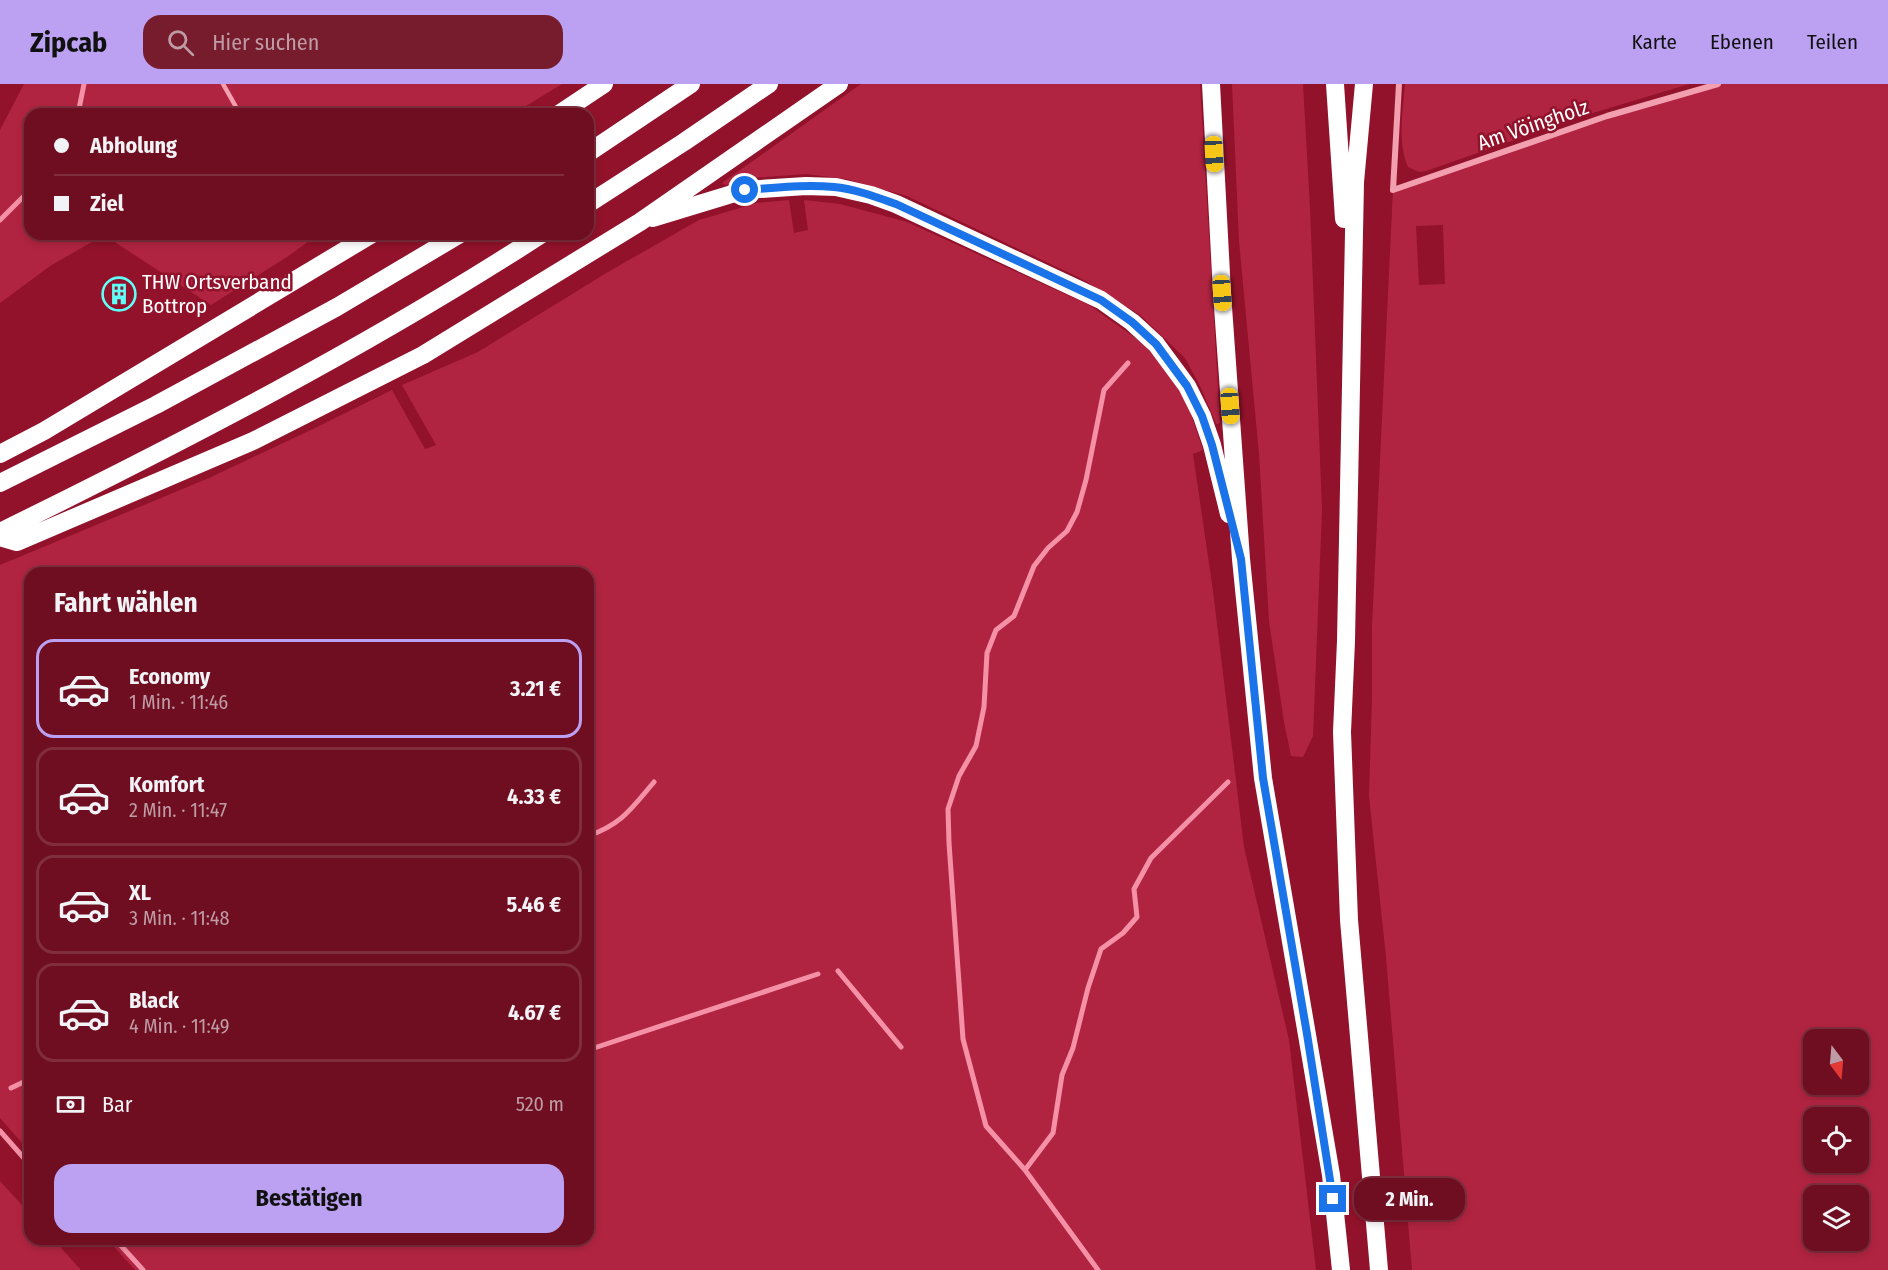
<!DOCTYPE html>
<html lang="de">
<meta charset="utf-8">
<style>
:root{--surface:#6e0e20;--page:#761c2d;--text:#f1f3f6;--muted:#bf9ca5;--line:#802e3e;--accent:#bca0f2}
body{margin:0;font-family:"Fira Sans Condensed",sans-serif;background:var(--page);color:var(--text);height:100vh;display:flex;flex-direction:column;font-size:22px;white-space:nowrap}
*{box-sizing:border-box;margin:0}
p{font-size:20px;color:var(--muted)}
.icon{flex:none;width:33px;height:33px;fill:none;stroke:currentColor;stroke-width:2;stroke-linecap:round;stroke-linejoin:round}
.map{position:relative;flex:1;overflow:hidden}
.panel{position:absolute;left:24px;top:483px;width:570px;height:678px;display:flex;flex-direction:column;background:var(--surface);border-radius:18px;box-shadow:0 3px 9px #0003,0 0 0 2px var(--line)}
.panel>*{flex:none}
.guide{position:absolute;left:24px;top:24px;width:570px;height:132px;border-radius:18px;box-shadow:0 3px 9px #0003,0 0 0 2px var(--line);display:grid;align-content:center;height:132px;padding:0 30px;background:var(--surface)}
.needle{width:39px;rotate:164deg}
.buttons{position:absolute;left:1803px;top:945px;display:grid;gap:12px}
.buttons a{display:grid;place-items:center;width:66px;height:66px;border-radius:12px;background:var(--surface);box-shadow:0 3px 9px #0003,0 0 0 2px var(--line);font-size:30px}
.end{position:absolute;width:27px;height:27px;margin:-14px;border:8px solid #1a73e8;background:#fff;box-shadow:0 0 0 3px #fff}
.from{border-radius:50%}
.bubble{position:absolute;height:42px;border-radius:18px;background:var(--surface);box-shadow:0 3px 9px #0003,0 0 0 2px var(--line);font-size:20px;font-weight:700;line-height:42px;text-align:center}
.car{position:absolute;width:18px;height:36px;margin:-18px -9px;border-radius:8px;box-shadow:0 0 4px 2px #0007;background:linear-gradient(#f5c518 24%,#345 0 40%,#f5c518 0 76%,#345 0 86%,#f5c518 0)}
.guide b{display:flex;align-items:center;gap:21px;height:57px;font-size:22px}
.guide b+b{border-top:2px solid var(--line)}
.guide i{width:15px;height:15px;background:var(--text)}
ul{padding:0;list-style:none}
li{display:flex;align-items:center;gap:18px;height:99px;margin:0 12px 9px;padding:0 18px;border:3px solid var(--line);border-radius:18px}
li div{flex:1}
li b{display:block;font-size:22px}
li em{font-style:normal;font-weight:700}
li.selected{border-color:var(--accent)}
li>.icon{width:54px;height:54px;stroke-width:1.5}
h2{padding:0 30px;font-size:27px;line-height:72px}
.pay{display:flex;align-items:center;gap:15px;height:66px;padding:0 30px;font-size:22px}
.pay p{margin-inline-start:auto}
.action{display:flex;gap:12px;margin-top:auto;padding:12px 30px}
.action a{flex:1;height:69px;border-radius:18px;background:var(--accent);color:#111;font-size:24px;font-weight:700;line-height:69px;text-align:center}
header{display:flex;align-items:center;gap:36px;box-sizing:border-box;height:84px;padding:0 30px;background:var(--accent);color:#111}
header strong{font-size:28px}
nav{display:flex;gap:33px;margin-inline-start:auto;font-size:21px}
.search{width:420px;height:54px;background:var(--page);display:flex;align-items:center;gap:15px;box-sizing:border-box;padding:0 21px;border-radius:18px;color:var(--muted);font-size:22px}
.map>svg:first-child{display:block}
.green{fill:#b12441;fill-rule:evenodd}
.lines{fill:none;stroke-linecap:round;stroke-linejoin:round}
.stream{stroke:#f591a7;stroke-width:5}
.service{stroke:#f29fb0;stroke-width:4.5}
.minor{stroke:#f29fb0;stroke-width:6}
.motorway{stroke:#fff;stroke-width:18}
.route{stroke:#1a73e8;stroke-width:8}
.labels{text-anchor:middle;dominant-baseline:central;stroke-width:5;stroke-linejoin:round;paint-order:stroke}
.street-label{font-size:21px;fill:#fff;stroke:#92122b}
.poi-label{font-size:21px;fill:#fff;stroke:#92122b;text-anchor:start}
</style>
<header>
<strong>Zipcab</strong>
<div class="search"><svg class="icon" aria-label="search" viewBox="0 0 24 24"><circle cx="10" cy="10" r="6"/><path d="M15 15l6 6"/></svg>Hier suchen</div>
<nav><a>Karte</a><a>Ebenen</a><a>Teilen</a></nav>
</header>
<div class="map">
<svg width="1888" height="1186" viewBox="0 0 1888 1186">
<rect width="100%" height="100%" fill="#92122b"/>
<!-- green -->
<path class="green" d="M24,0h538l-49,30h-483v120h289l-32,23 -76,48 -107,-70 -54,31 -50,37v-173z
M861,0h339l20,339 -4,1 -15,-36 -16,-30 -45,-43 -58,-36 -175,-83 -61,-17 -40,-5 -55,4 -25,7 -4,-2z
M1232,0h71l7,124 12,302 -9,226 -10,21 -12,-1 -7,-34 -15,-101 -10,-167 -20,-213z
M1405,0h284l-106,32 -157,55 -7,1 -11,-5c-11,-26 -5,-55 -3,-83z
M1718,0h170v1186h-476l-26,-313 -17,-161 3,-97v-72l21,-437 214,-74zM1443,141l2,59 -26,1 -3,-59zM1814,956h44v44h-44zM1814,1034h44v44h-44zM1814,1112h44v44h-44z
M789,116l5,33 14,-3 -4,-30 36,4 67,18 182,83 55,39 29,34 17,33 13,39 -10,4 20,137 31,256 45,193 27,230h-1181l-28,-31h481v-666h-558v579l-30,-34v-553l209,-87 104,-49 79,-39 33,59 11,-4 -34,-60 76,-33 130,-80 91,-52 58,-17z
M0,1097l30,33v25h23l28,31h-81z"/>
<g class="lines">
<!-- stream -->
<path class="stream" d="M78,30l6,-30
M0,136l30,-30
M588,752c34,-12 43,-27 66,-54
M838,887l63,76
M588,966l230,-76
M11,1004l19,-9
M0,1047l30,34
M1025,1086l28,-37 9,-58 11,-27 15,-60 13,-39 22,-16 14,-16 -3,-28 17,-31 77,-76
M115,1155l28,31
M1098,1186l-73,-100 -39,-44 -23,-87 -14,-196 -1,-34 11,-33 17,-30 8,-39 3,-54 9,-23 18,-14 20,-50 14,-18 19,-17 10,-19 9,-32 18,-90 24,-27"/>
<!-- service -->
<path class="service" d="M223,0l17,30"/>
<!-- minor -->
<path class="minor" d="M1399,0l-6,106 214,-74 111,-32"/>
<!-- motorway -->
<path class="motorway" d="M1211,0l11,209 19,266 22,219 68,397 10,95
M1335,0l9,135
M1364,0l-9,98 -9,459 -4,91 7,188 30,350
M559,30l45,-30
M588,69l103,-69
M588,120l96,-62 85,-58
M653,134l92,-28 61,-4 30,1 35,8 25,9 205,96 31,22 24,22 31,42 15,30 10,29 17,69
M0,370l44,-23 328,-197
M0,399l156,-78 181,-98 123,-73
M0,448c185,-91 369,-186 542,-298
M0,453l17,5 236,-101 170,-86 217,-133 199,-138"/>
</g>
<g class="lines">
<!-- route -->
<path class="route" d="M745,106c29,-2 59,-6 89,-3 21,2 42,10 62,17l205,96 31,22 24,22 31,42 15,30 10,29 29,114 22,219 44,256 26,165"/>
</g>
<!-- icons -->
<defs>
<symbol id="building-ring" viewBox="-11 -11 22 22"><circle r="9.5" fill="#92122b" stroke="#60fff8" stroke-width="1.5"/><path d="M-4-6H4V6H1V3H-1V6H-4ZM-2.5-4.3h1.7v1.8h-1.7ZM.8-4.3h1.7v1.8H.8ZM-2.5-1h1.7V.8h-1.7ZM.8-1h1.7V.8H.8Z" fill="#60fff8"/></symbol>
</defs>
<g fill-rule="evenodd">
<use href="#building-ring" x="100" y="191" width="38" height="38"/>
</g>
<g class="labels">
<!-- street labels -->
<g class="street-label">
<text transform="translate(1533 41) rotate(-19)">Am Vöingholz</text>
</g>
<!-- poi labels -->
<g class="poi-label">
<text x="142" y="198">THW Ortsverband<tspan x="142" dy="24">Bottrop</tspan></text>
</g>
</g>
</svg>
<div class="buttons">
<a><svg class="needle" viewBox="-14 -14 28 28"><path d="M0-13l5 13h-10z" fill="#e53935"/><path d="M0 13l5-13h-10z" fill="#bf9ca5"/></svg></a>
<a><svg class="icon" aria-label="locate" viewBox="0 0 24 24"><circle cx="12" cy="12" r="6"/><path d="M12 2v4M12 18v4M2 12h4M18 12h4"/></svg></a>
<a><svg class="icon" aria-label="layers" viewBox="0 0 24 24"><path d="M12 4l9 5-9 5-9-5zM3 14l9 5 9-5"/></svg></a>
</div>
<i class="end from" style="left:745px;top:106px"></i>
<i class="end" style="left:1333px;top:1115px"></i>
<div class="bubble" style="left:1354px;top:1094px;width:111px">2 Min.</div>
<i class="car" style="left:1214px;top:70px;rotate:177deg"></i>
<i class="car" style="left:1222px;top:209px;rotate:176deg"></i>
<i class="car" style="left:1230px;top:322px;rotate:176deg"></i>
<div class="guide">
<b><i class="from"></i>Abholung</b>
<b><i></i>Ziel</b>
</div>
<section class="panel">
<h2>Fahrt wählen</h2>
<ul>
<li class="selected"><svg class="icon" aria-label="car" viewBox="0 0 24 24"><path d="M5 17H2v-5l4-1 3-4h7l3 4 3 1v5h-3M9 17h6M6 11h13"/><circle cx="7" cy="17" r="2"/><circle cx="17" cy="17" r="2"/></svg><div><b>Economy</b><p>1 Min. · 11:46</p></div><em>3.21 €</em></li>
<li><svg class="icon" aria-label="car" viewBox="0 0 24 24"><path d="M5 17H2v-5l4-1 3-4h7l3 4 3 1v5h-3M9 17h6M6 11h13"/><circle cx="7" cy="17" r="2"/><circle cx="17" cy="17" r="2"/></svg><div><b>Komfort</b><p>2 Min. · 11:47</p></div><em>4.33 €</em></li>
<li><svg class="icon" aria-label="car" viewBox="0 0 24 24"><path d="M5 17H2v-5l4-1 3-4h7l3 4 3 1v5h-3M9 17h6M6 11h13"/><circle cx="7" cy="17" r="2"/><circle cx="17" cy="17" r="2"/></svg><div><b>XL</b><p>3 Min. · 11:48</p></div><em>5.46 €</em></li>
<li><svg class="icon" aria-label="car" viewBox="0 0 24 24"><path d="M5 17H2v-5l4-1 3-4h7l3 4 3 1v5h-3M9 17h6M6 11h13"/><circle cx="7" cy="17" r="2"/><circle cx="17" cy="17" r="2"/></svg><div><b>Black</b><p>4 Min. · 11:49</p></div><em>4.67 €</em></li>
</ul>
<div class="pay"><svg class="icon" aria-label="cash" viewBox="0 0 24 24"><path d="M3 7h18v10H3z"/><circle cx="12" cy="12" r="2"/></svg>Bar<p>520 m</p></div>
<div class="action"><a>Bestätigen</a></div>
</section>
</div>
